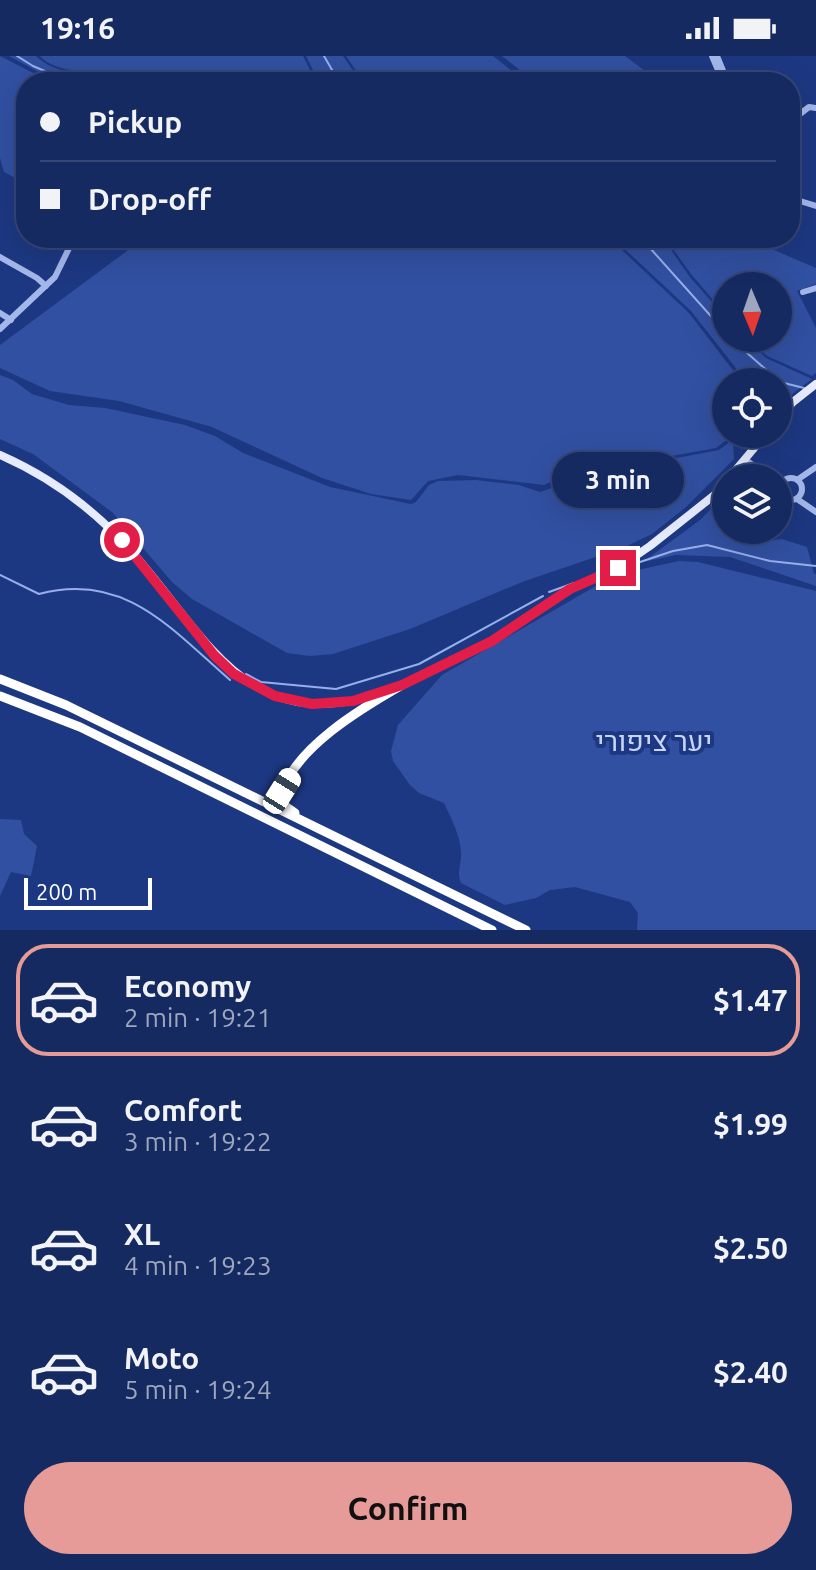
<!DOCTYPE html>
<meta charset="utf-8">
<style>
:root{--surface:#162a62;--page:#23366b;--text:#f1f3f6;--muted:#9ea7be;--line:#354677;--accent:#e69b98}
body{margin:0;font-family:Ubuntu,Heebo,sans-serif;background:var(--page);color:var(--text);height:100vh;display:flex;flex-direction:column;font-size:30px;white-space:nowrap}
*{box-sizing:border-box;margin:0}
p{font-size:26px;color:var(--muted)}
.icon{flex:none;width:44px;height:44px;fill:none;stroke:currentColor;stroke-width:2;stroke-linecap:round;stroke-linejoin:round}
.map{position:relative;height:874px;overflow:hidden}
.side{display:flex;flex-direction:column;background:var(--surface);flex:1}
.side>*{flex:none}
.hud{position:absolute;left:16px;top:16px;width:784px;height:176px;border-radius:32px;box-shadow:0 8px 32px #0002,0 0 0 2px var(--line);display:grid;align-content:center;height:176px;padding:0 24px;background:var(--surface)}
.needle{width:52px;rotate:178deg}
.controls{position:absolute;left:712px;top:216px;display:grid;gap:16px}
.controls a{display:grid;place-items:center;width:80px;height:80px;border-radius:50%;background:var(--surface);box-shadow:0 8px 32px #0002,0 0 0 2px var(--line);font-size:40px}
.scale{position:absolute;left:24px;bottom:20px;width:128px;box-sizing:border-box;padding-left:8px;border:4px solid #fff;border-top:0;font-size:22px;line-height:28px;white-space:nowrap;color:#fff;-webkit-text-stroke:6px #1d3882;paint-order:stroke}
.end{position:absolute;width:36px;height:36px;margin:-18px;border:10px solid #e11d48;background:#fff;box-shadow:0 0 0 4px #fff}
.from{border-radius:50%}
.bubble{position:absolute;height:56px;border-radius:28px;background:var(--surface);box-shadow:0 8px 32px #0002,0 0 0 2px var(--line);font-size:26px;font-weight:700;line-height:56px;text-align:center}
.car{position:absolute;width:24px;height:48px;margin:-24px -12px;border-radius:10px;box-shadow:0 0 6px 2px #0007;background:linear-gradient(#fff 24%,#345 0 40%,#fff 0 76%,#345 0 86%,#fff 0)}
.hud b{display:flex;align-items:center;gap:28px;height:76px;font-size:30px}
.hud b+b{border-top:2px solid var(--line)}
.hud i{width:20px;height:20px;background:var(--text)}
ul{padding:14px 0 0;list-style:none}
li{display:flex;align-items:center;gap:24px;height:112px;margin:0 16px 12px;padding:0 8px;border:4px solid transparent;border-radius:32px}
li div{flex:1}
li b{display:block;font-size:30px}
li em{font-style:normal;font-weight:700}
li.on{border-color:var(--accent)}
li>.icon{width:72px;height:72px;stroke-width:1.5}
.cta{display:flex;gap:16px;margin-top:auto;padding:16px 24px}
.cta a{flex:1;height:92px;border-radius:48px;background:var(--accent);color:#111;font-size:32px;font-weight:700;line-height:92px;text-align:center}
.status{display:flex;justify-content:space-between;align-items:center;height:56px;padding:0 40px;background:var(--surface);direction:ltr}
.status svg{height:22px;fill:currentColor}
.map>svg:first-child{display:block}
.green{fill:#3150a1}
.lines{fill:none;stroke-linecap:round;stroke-linejoin:round}
.stream{stroke:#96afeb;stroke-width:2}
.minor{stroke:#a3b7ea;stroke-width:6}
.major{stroke:#e6ecfe;stroke-width:8}
.highway{stroke:#fff;stroke-width:9}
.route{stroke:#e11d48;stroke-width:10}
.labels{text-anchor:middle;dominant-baseline:central;stroke-width:8;stroke-linejoin:round;paint-order:stroke}
.park-label{font-size:28px;fill:#c7d5f7;stroke:#1d3882}
</style>
<div class="status"><b>19:16</b><svg viewBox="0 0 49 12"><path d="M0 12V9h3v3zM5 12V6h3v6zM10 12V3h3v9zM15 12V0h3v12zM26 1h20v11H26zM47 4h2v5h-2z"/></svg></div>
<div class="map">
<svg width="816" height="874" viewBox="0 0 816 874">
<rect width="100%" height="100%" fill="#1d3882"/>
<!-- green -->
<path class="green" d="M0,0l51,26h-25v102l-22,-12 -4,-14z
M9,0h27c16,16 40,17 62,20l5,6h-46z
M40,0h263l13,26h-209l-7,-9c-20,-2 -46,-2 -60,-17z
M306,0h37l18,26h-42z
M346,0h147l33,26h-162z
M502,0h123l35,26h-125z
M125,182h484l80,75 53,69h-16v52h29l-14,16 -1,-9h-7l1,18 -48,48 -34,27 -27,13 -103,35 -112,47 -77,25 -23,2 -23,-3 -95,-54 -20,-17 -60,-70 -79,-58 -33,-15v-64l13,5 19,14 37,11 36,3 80,17 30,11 28,17 87,34 81,17 5,-2 13,-17 9,-4 38,-1 43,5 21,7 32,-11 24,-3 33,-11 90,-17 12,-9h-6l-9,7 -151,27 -21,10 -86,-10 -30,6 -17,19 -40,-6 -49,-16 -110,-51 -93,-26 -69,-10 -50,-23v-23l135,-100z
M613,182h50l26,38 37,42v20h20l20,20 46,21 -34,26v-23h-31l-56,-71z
M665,182h81l70,30v16l-19,7 19,37v45l-4,3 -45,-20 -18,-18h29v-52h-52v29l-35,-41z
M726,438v36h33l1,12 22,-3 25,8 7,27h2v12l-86,-29 -54,-2 -33,7 57,-42z
M679,505l19,1 118,29v339h-179l1,-17 -8,-11 -55,-15 -25,3 -14,8 -31,7 -44,-22c-5,-12 1,-19 0,-31 -1,-17 -10,-34 -17,-49l-25,-10 -9,-8 -17,-24 -2,-10 7,-26 44,-50 173,-100z
M0,763l21,1 3,14 13,12 -6,30 -20,-4 -11,24z"/>
<g class="lines">
<!-- stream -->
<path class="stream" d="M17,0l16,10 38,16
M324,0l15,26
M641,182l85,95
M730,282l50,44 24,6
M631,509l42,-14 34,-6 63,16 46,5
M0,519l39,19c86,-23 133,36 191,86
M549,536l25,-9
M246,618l15,8 75,7 83,-25 124,-68"/>
<!-- minor -->
<path class="minor" d="M712,0l11,26
M717,0l9,22
M790,77l6,-16 13,-10 7,1
M790,142l26,8
M0,201l37,21 9,8
M803,236l13,-4
M0,257l11,7
M0,273l55,-52 19,-39
M745,403l24,19
M780 433a11 11 0 1 1 22 0a11 11 0 1 1-22 0Z
M797,424l19,-13
M797,443l19,13"/>
<!-- major -->
<path class="major" d="M778,364l15,-18 23,-18
M0,399c50,22 96,56 132,97 76,86 115,187 253,140
M729,422l37,-44
M398,631l94,-46 78,-52 48,-21 32,-22 67,-53 9,-11"/>
<!-- highway -->
<path class="highway" d="M0,623l66,26 460,225
M0,640l80,31 412,203
M295,757l-10,-7 -4,-11c13,-47 81,-87 121,-110"/>
</g>
<g class="lines">
<!-- route -->
<path class="route" d="M122,484l92,115 20,19 41,22 37,8 41,-3 49,-16 90,-44 78,-52 48,-21"/>
</g>
<g class="labels">
<!-- park labels -->
<g class="park-label">
<text x="654" y="684">יער ציפורי</text>
</g>
</g>
</svg>
<div class="controls">
<a><svg class="needle" viewBox="-14 -14 28 28"><path d="M0-13l5 13h-10z" fill="#e53935"/><path d="M0 13l5-13h-10z" fill="#9ea7be"/></svg></a>
<a><svg class="icon" aria-label="locate" viewBox="0 0 24 24"><circle cx="12" cy="12" r="6"/><path d="M12 2v4M12 18v4M2 12h4M18 12h4"/></svg></a>
<a><svg class="icon" aria-label="layers" viewBox="0 0 24 24"><path d="M12 4l9 5-9 5-9-5zM3 14l9 5 9-5"/></svg></a>
</div>
<div class="scale">200 m</div>
<i class="end from" style="left:122px;top:484px"></i>
<i class="end" style="left:618px;top:512px"></i>
<div class="bubble" style="left:552px;top:396px;width:132px">3 min</div>
<i class="car" style="left:282px;top:735px;rotate:32deg"></i>
<div class="hud">
<b><i class="from"></i>Pickup</b>
<b><i></i>Drop-off</b>
</div>
</div>
<section class="side">
<ul>
<li class="on"><svg class="icon" aria-label="car" viewBox="0 0 24 24"><path d="M5 17H2v-5l4-1 3-4h7l3 4 3 1v5h-3M9 17h6M6 11h13"/><circle cx="7" cy="17" r="2"/><circle cx="17" cy="17" r="2"/></svg><div><b>Economy</b><p>2 min · 19:21</p></div><em>$1.47</em></li>
<li><svg class="icon" aria-label="car" viewBox="0 0 24 24"><path d="M5 17H2v-5l4-1 3-4h7l3 4 3 1v5h-3M9 17h6M6 11h13"/><circle cx="7" cy="17" r="2"/><circle cx="17" cy="17" r="2"/></svg><div><b>Comfort</b><p>3 min · 19:22</p></div><em>$1.99</em></li>
<li><svg class="icon" aria-label="car" viewBox="0 0 24 24"><path d="M5 17H2v-5l4-1 3-4h7l3 4 3 1v5h-3M9 17h6M6 11h13"/><circle cx="7" cy="17" r="2"/><circle cx="17" cy="17" r="2"/></svg><div><b>XL</b><p>4 min · 19:23</p></div><em>$2.50</em></li>
<li><svg class="icon" aria-label="car" viewBox="0 0 24 24"><path d="M5 17H2v-5l4-1 3-4h7l3 4 3 1v5h-3M9 17h6M6 11h13"/><circle cx="7" cy="17" r="2"/><circle cx="17" cy="17" r="2"/></svg><div><b>Moto</b><p>5 min · 19:24</p></div><em>$2.40</em></li>
</ul>
<div class="cta"><a>Confirm</a></div>
</section>
